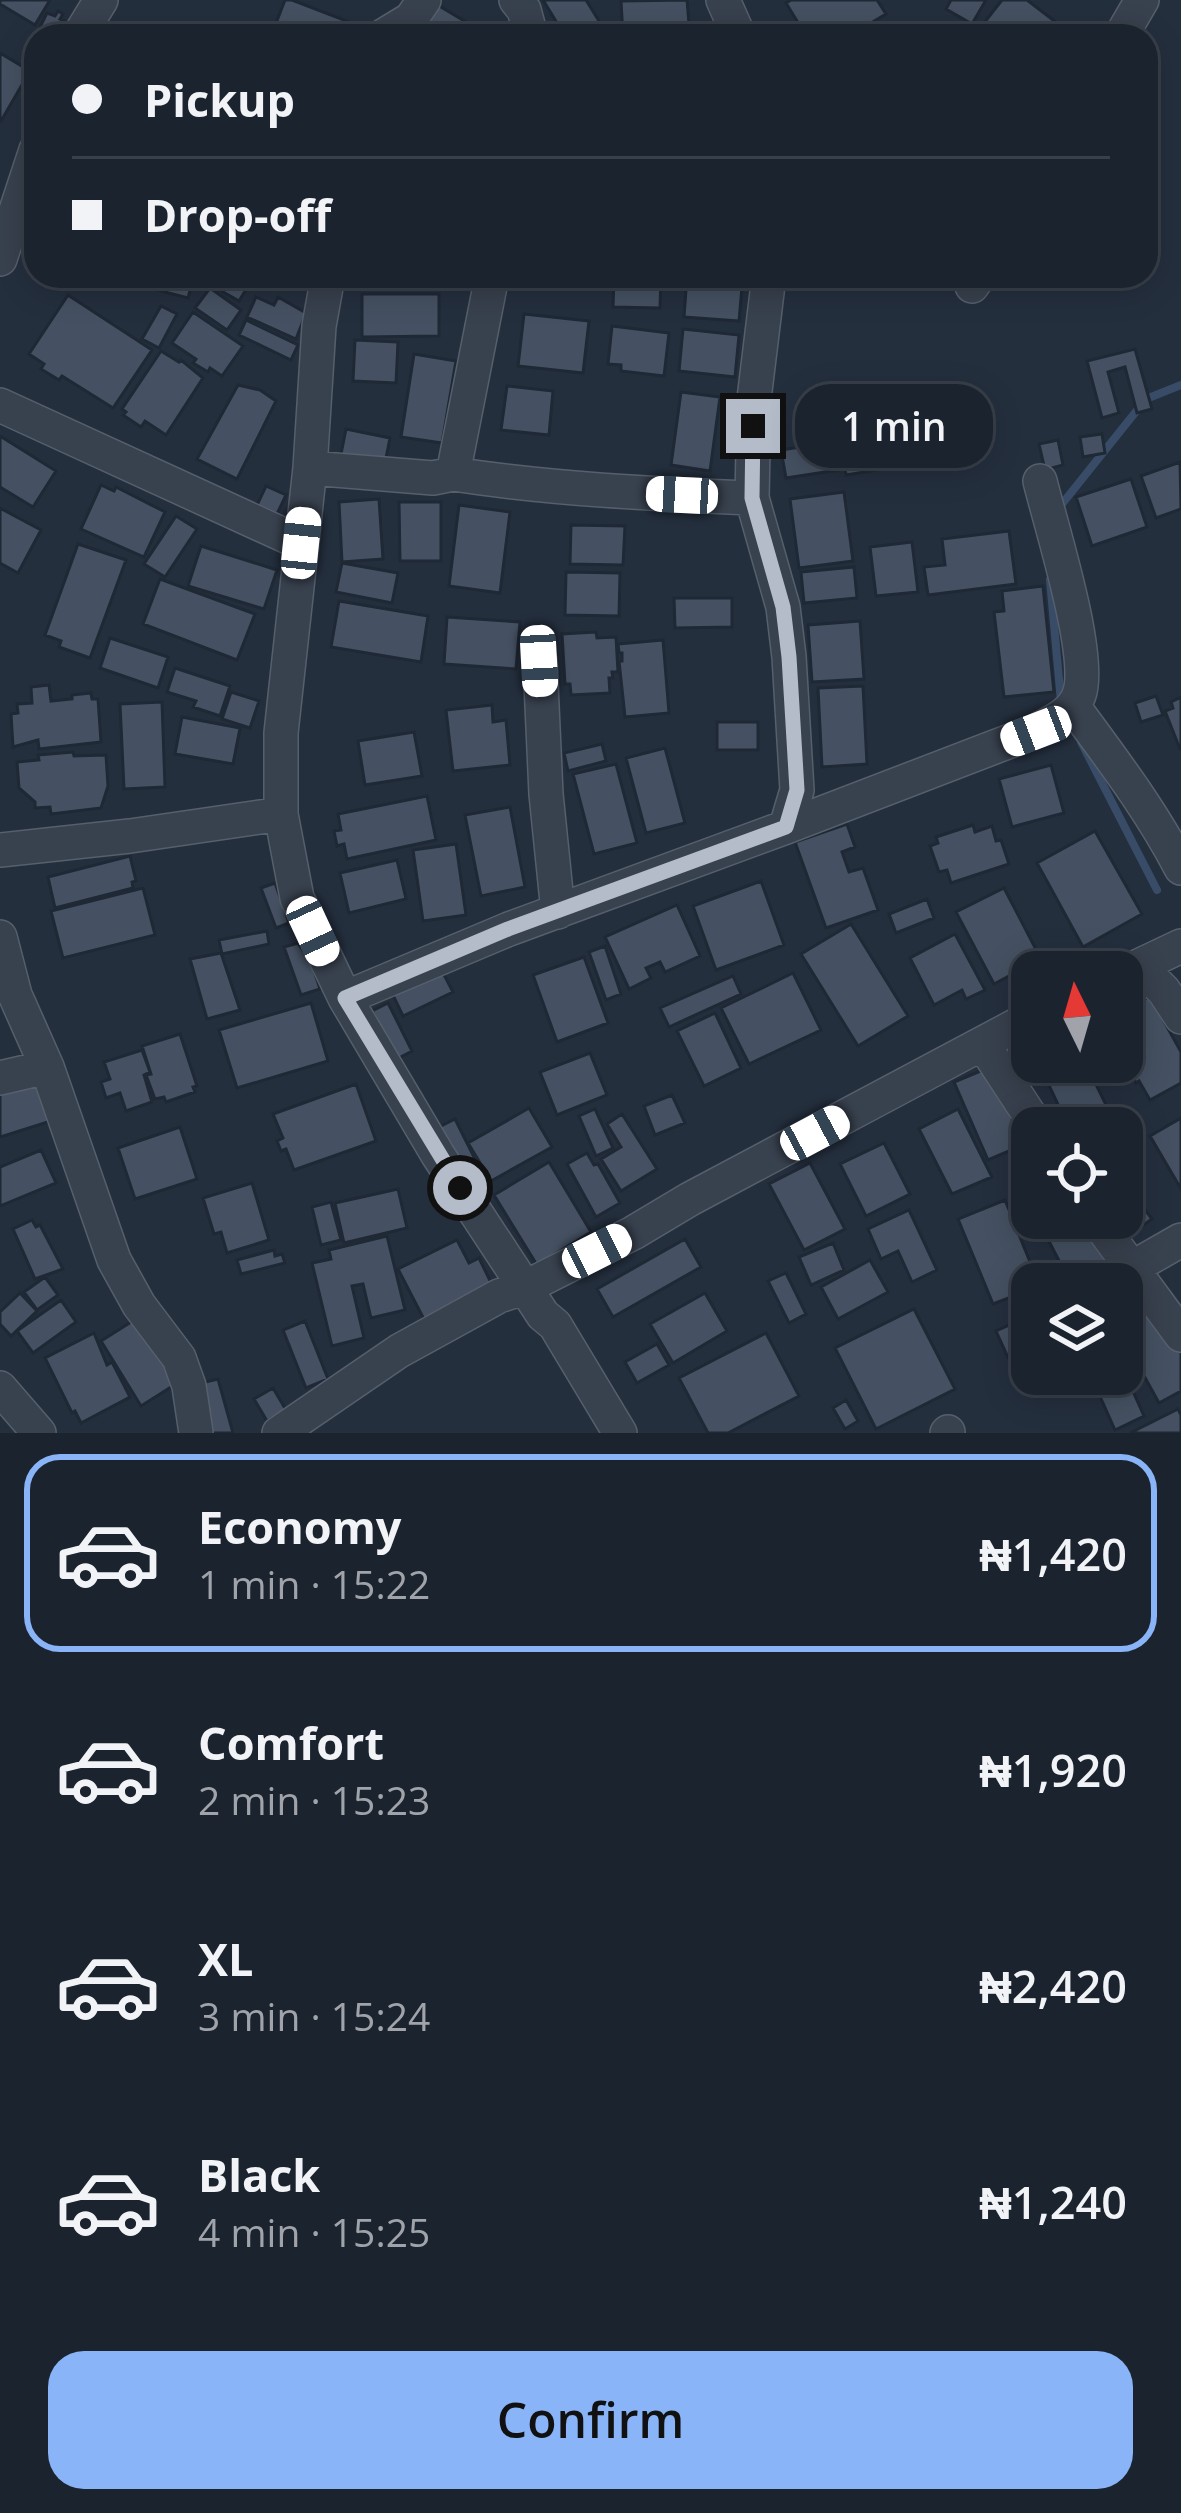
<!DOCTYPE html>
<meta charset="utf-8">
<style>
:root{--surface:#1b232e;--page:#282f3a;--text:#f1f3f6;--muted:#a0a4aa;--line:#39404a;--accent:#8ab4f8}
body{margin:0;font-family:"Open Sans",sans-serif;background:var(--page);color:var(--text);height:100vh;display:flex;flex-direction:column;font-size:45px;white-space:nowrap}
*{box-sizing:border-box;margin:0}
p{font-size:39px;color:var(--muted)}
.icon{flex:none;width:66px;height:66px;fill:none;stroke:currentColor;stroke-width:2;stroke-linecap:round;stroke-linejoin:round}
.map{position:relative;height:1433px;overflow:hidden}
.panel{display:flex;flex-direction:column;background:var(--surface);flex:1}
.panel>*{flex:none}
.banner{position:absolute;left:24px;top:24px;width:1134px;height:264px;border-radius:36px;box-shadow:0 6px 30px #0003,0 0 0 3px var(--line);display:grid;align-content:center;height:264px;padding:0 48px;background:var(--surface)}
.needle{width:78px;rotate:355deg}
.buttons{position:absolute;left:1011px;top:951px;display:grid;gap:24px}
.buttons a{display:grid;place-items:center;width:132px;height:132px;border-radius:24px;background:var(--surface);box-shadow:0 6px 30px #0003,0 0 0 3px var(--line);font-size:60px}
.end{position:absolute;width:54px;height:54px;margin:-27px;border:15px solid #b4bcc9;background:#111;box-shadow:0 0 0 6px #111}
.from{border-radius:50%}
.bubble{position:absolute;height:84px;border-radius:36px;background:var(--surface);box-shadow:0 6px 30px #0003,0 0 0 3px var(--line);font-size:39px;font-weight:600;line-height:84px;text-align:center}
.car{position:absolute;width:36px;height:72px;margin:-36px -18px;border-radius:15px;box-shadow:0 0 9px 3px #0007;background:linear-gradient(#fff 24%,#345 0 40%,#fff 0 76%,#345 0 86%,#fff 0)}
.banner b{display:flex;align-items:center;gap:42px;height:114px;font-size:45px}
.banner b+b{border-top:3px solid var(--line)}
.banner i{width:30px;height:30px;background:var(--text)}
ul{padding:21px 0 0;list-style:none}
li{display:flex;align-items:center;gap:36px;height:198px;margin:0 24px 18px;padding:0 24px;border:6px solid transparent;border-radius:36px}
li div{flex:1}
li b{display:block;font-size:45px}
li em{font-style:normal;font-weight:600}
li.on{border-color:var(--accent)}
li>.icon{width:108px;height:108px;stroke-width:1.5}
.button{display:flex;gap:24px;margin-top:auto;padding:24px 48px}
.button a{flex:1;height:138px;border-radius:36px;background:var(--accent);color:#111;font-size:48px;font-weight:600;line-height:138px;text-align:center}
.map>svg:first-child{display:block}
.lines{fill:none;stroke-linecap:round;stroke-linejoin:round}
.stream{stroke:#394c67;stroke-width:8}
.building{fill:#455162;stroke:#1f2835;stroke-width:3}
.minor-casing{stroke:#565f6c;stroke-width:36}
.minor{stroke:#38414e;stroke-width:33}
.route{stroke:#b4bcc9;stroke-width:15}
</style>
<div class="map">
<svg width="1181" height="1433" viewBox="0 0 1181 1433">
<rect width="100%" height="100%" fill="#242f3e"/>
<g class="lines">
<!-- stream -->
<path class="stream" d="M1058,509l88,-110 35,-14
M1050,580l11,122
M1081,742l76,148"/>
</g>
<!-- building -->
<path class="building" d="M0,0h50l-15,25 -35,-21z
M285,0h7l60,23 -5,13h-76z
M543,0h43l13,21 -26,15h-8z
M687,0l3,36h-67l-2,-35z
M791,0h86l9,14 -37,22h-47l3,-2 -19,-31z
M951,0h35l-14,24 -26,-15z
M1002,0h25l47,36h-84l-10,-8z
M436,4l35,21 -6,11h-48z
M58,11l5,3 -3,5 5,2 -8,15h-9l-10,-5 9,-18 8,3z
M0,53l30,18 -29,50h-1z
M132,276h62l-6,22 -58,-15z
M216,276h11l20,12 -8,13 -28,-16z
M382,276h56v10l-57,-3z
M614,276h47l-1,32 -47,-1z
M687,276h56l-4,45 -55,-4z
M210,288l31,22 -14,20 -32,-22z
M362,294h77v42l-77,1z
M68,295l84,55 -39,58 -51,-32 -3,4 -18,-11 3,-5 -15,-10z
M256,297l18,8 4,-8 28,16 -10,26 -49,-22z
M161,306l16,8 -18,34 -17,-9z
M193,312l50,34 -21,30 -12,-8 -2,4 -15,-9 3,-4 -24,-16z
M524,314l65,7 -6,52 -65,-7z
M246,320l52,25 -7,15 -52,-25z
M612,326l57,7 -5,43 -43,-5v-6l-13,-1z
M683,329l56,6 -4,42 -56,-6z
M355,340l43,2 -2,41 -43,-2z
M1135,349l17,60 -15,4 -12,-46 -17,5 11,41 -17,5 -15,-57z
M161,351l18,11 2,-2 22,18 -37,57 -21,-14 -4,6 -18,-12 3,-3 -4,-3z
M414,354l42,7 -14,82 -41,-6z
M238,385l22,5 16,11 -39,78 -40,-20z
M507,386l46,5 -4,44 -48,-5z
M681,392l39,5 -10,74 -39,-6z
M346,429l44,9 -5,25 -44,-9z
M883,434l6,34 -43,7 -1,-6 -59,9 -5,-28z
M1102,434l3,19 -22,4 -3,-20z
M0,436l56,35 -23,36 -33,-20z
M1058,440l5,25 -18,5 -6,-26z
M1180,462l1,47 -25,9 -15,-42z
M1131,479l16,48 -55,19 -16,-49z
M101,485l13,6 2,-4 49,25 -21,45 -63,-28z
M266,486l20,9 -9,19 -20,-9z
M844,492l9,69 -54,7 -9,-69z
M379,499l4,60 -41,3 -3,-60z
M399,502h42v59h-41z
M459,505l51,7 -10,81 -51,-7z
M0,508l41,22 -23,43 -18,-10z
M176,516l21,13 -32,48 -21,-13z
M571,525l54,1 -2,39 -53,-1z
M1009,531l7,53 -88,11 -4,-28 21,-2 -3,-26z
M912,542l6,50 -42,4 -6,-49z
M78,544l48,16 -36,98 -31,-11 2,-6 -16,-6z
M201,546l76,24 -13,39 -76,-23z
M342,563l56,10 -6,30 -56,-11z
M854,567l3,31 -53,5 -3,-31z
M566,572l54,1 -1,43 -54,-1z
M160,579l95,35 -18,46 -94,-36z
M1043,586l11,106 -50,5 -10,-85 10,-1 -2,-20z
M674,598h58v29l-57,1z
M339,601l89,15 -7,46 -90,-15z
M447,617l73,5 -4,47 -72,-5z
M860,621l4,58 -52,3 -4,-57z
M596,632l1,6 19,-1 2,35h-6l1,6h-4l1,15 -39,2 -1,-11h-5l-3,-50z
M110,638l58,19 -10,31 -58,-20z
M663,640l6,73 -44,4 -6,-56h3v-8h-3l-1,-9z
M175,668l55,18 -10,30 -27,-9 3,-6 -29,-9z
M49,685l2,16 21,-2v-4l19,-2 1,6h6l3,43 -62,7 -1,-9 -25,7 -2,-33 7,-1 -1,-9 15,-1 -1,-16z
M863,686l4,78 -45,3 -4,-79z
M231,692l28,9 -9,27 -28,-9z
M1156,696l7,19 -22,7 -6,-19z
M1181,697v52h-1l-15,-38 8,-3 -2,-6z
M162,702l3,85 -41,2 -4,-85z
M492,705l1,17 13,-2 4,45 -57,6 -7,-61z
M182,717l58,11 -7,36 -58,-10z
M717,722h41v28h-41z
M414,732l8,44 -57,9 -7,-44z
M602,744l4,17 -38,10 -4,-18z
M665,748l20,75 -39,10 -20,-75z
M73,752l1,4 32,-1 2,31 -7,22 -50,6 -1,-7 -15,1v-6l-16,-14 -2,-26 22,-2 -1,-5z
M616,764l21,79 -43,11 -21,-80z
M1051,765l13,48 -52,14 -13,-48z
M427,796l9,44 -89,19 -3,-15 -7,2 -3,-15 7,-1 -3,-16z
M510,807l15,80 -44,9 -16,-81z
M847,824l8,23 -13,5 7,20 14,-4 15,42 -52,18 -31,-86z
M973,825l2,7 17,-6 4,15 5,-1 8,24 -58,19 -4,-13 -8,2 -9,-26 8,-3 -2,-6z
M1095,831l47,83 -59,33 -46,-84z
M456,844l10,71 -43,6 -10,-71z
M130,856l6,25 -4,1 1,6 -78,20 -7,-31z
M397,860l9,39 -57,14 -9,-40z
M761,881l23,64 -68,25 -23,-64z
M275,883l14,40 -13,5 -15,-40z
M143,888l12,47 -92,23 -12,-47z
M1004,888l37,71 -47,25 -38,-72z
M927,899l7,19 -38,15 -7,-19z
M677,905l23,51 -35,16 -5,-10 -14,6 5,10 -22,11 -24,-52z
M851,924l57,92 -50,30 -57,-92z
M267,931l2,13 -47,10 -3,-14z
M955,934l30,56 -19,9 -4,-9 -28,15 -24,-47z
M298,943l13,18 9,28 -19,6 -17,-48z
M605,946l16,48 -15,6 -17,-48z
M221,953l19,57 -33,9 -17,-60z
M584,957l24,66 -51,19 -24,-67z
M439,965l14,27 -50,24 -13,-27z
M793,973l28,57 -72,34 -28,-56z
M733,976l8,18 -72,33 -9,-19z
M1150,996l31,56v31l-31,17 -11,-19 -3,2 -14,-26v-45z
M311,1003l17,58 -91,27 -18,-58z
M388,1003l24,48 -15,8 -25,-48z
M715,1013l26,55 -37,18 -27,-55z
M180,1034l17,52 -4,1 2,5 -29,10 -2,-5 -9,2 -9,-24 5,-1 -9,-28z
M142,1050l8,22 -6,3 8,27 -26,9 -6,-18 -14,5 -5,-16 9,-3 -6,-17z
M590,1053l17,42 -50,20 -17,-43z
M1038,1062h47l28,57 -20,9h-24z
M990,1067l33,78 -35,15 -34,-78z
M37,1080l14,41 -51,16v-45z
M356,1084l20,57 -82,29 -8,-21 -5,2 -4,-10 6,-3 -10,-24z
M672,1095l13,28 -30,12 -11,-29z
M529,1108l23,39 -61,34 -23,-38z
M595,1109l18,39 -17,8 -17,-40z
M958,1109l34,68 -40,17 -33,-65z
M622,1114l35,55 -36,22 -20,-32 20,-12 -14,-23z
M1181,1118v71l-31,-53z
M455,1119l23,46 -18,9 -23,-46z
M180,1127l17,52 -62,20 -17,-51z
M884,1143l26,51 -44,22 -26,-52z
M41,1150l15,33 -56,23v-39z
M587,1153l7,12 4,-1 22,39 -24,14 -29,-53z
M549,1162l42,70 -54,33 -43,-70z
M810,1163l35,66 -41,21 -35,-66z
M1122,1178l30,41 -31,22 -18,-23h19z
M252,1183l17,57 -42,13 -6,-21 -7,2 -11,-36z
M1032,1186v27l-11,6 -11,-20z
M398,1189l9,39 -63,15 -9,-40z
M1005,1200l34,84h-7v5l-39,15 -35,-85z
M331,1202l10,38 -20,5 -9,-38z
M909,1210l28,60 -25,12 -14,-31 -17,8 -13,-30z
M1046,1218h38l27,53 -25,13h-15l-32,-62z
M32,1220l4,7 4,-2 23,44 -28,10 -22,-50z
M387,1236l18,74 -34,8 -8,-34 -11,2 12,52 -32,8 -20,-83 19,-4 -2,-9z
M685,1239l16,28 -88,50 -16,-28z
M457,1240l12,23 10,-5 18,37 -68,34 -31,-60z
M833,1243l11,27 -33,15 -12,-28z
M274,1250l1,6 7,-2 3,9 -44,11 -4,-14z
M870,1260l18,32 -50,27 -17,-32z
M786,1273l20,41 -17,9 -21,-42z
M45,1277l13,18 -21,15 -13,-18z
M20,1293l17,18 -26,25 -11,-12v-12z
M705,1293l22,38 -54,32 -23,-39z
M61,1300l15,22 -43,31 -16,-22z
M1157,1307l24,44v40l-22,12 -37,-67v-10z
M914,1309l41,80 -79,40 -41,-81z
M1032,1315v40l-21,9 -15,-33z
M139,1317l40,65 -38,24 -40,-65z
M305,1321l23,58 -22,9 -23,-58z
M94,1333l13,32 5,-3 18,35 -49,26 -6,-12 -3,2 -27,-55z
M766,1333l33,63 -71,37h-20l-29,-55z
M657,1344l12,21 -32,18 -12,-21z
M1122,1367l22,49 -29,14 -25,-56h32z
M218,1379l15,54h-22l-14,-49z
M273,1388l13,22 -19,11 -13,-22z
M846,1400l12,21 -13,8 -12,-21z
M1178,1409l3,6v18h-51z"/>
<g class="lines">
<defs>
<path id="minor" d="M516,0l8,10 7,26
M723,0l16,36
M79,36l22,-36
M383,36l28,-17 13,-19
M1121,36l21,-36
M0,259l36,-109
M328,276l-9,50 -9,142 -29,265v81l16,84 48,100 93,157 105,160 12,10 65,108
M769,276l-15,123 -2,99 31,109 6,50 8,133 -11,37
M972,286l7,-10
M0,405l301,138
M310,468l123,10 20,-4 39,-198
M453,474c99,15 199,20 299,24
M540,661l6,133 12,118
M1073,706c39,53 78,104 108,162
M0,850l130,-14 151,-22
M0,937l15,58 32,72 67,193 25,45 40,53 10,28 7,47
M1139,966l25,25 17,26
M1124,973l57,-27
M345,998l164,-69 277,-102 250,-96c16,-9 36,-17 43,-36 14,-38 -28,-169 -39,-214
M983,1044l55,84
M0,1078l47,-11
M1095,1218l86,117
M1132,1268l49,-28
M0,1388l39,45
M279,1433l120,-82 100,-55 27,-9 107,-54 57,-34 342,-182
M947,1433l1,-1"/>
</defs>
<!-- minor casing -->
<use href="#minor" class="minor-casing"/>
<!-- minor -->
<use href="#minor" class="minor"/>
</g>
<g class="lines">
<!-- route -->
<path class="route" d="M460,1188l-115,-190 163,-69 278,-102 11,-37 -8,-133 -6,-50 -31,-109 1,-72"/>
</g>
</svg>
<div class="buttons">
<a><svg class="needle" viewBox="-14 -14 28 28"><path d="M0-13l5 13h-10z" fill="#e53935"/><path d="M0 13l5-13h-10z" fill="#a0a4aa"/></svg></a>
<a><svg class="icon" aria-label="locate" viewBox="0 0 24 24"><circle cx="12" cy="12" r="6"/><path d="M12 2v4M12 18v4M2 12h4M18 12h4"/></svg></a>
<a><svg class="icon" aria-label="layers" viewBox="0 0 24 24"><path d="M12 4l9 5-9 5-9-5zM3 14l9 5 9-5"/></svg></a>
</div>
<i class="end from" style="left:460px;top:1188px"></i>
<i class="end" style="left:753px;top:426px"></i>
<div class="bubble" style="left:795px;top:384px;width:198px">1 min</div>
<i class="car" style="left:682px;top:495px;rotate:273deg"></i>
<i class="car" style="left:301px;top:543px;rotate:6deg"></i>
<i class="car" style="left:539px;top:661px;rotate:177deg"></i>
<i class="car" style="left:1036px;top:731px;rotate:249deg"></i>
<i class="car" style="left:313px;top:931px;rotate:155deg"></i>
<i class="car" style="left:815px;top:1133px;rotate:62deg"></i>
<i class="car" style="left:597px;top:1251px;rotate:63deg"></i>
<div class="banner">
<b><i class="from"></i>Pickup</b>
<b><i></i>Drop-off</b>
</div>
</div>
<section class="panel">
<ul>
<li class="on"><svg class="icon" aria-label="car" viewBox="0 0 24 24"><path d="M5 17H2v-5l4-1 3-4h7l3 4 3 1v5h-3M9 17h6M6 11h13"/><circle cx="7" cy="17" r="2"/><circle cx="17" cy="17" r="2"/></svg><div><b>Economy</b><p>1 min · 15:22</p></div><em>₦1,420</em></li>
<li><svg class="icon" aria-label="car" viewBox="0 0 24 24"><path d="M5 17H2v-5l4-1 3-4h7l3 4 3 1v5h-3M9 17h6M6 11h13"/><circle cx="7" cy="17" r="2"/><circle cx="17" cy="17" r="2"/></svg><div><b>Comfort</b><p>2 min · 15:23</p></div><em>₦1,920</em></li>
<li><svg class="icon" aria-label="car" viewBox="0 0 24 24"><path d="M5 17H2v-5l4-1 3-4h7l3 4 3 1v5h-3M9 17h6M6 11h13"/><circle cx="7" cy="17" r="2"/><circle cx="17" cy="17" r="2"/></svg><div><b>XL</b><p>3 min · 15:24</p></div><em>₦2,420</em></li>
<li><svg class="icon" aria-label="car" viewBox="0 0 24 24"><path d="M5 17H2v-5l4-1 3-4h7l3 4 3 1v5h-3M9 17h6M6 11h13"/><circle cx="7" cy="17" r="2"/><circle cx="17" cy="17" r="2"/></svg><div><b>Black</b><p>4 min · 15:25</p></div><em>₦1,240</em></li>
</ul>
<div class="button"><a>Confirm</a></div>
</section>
